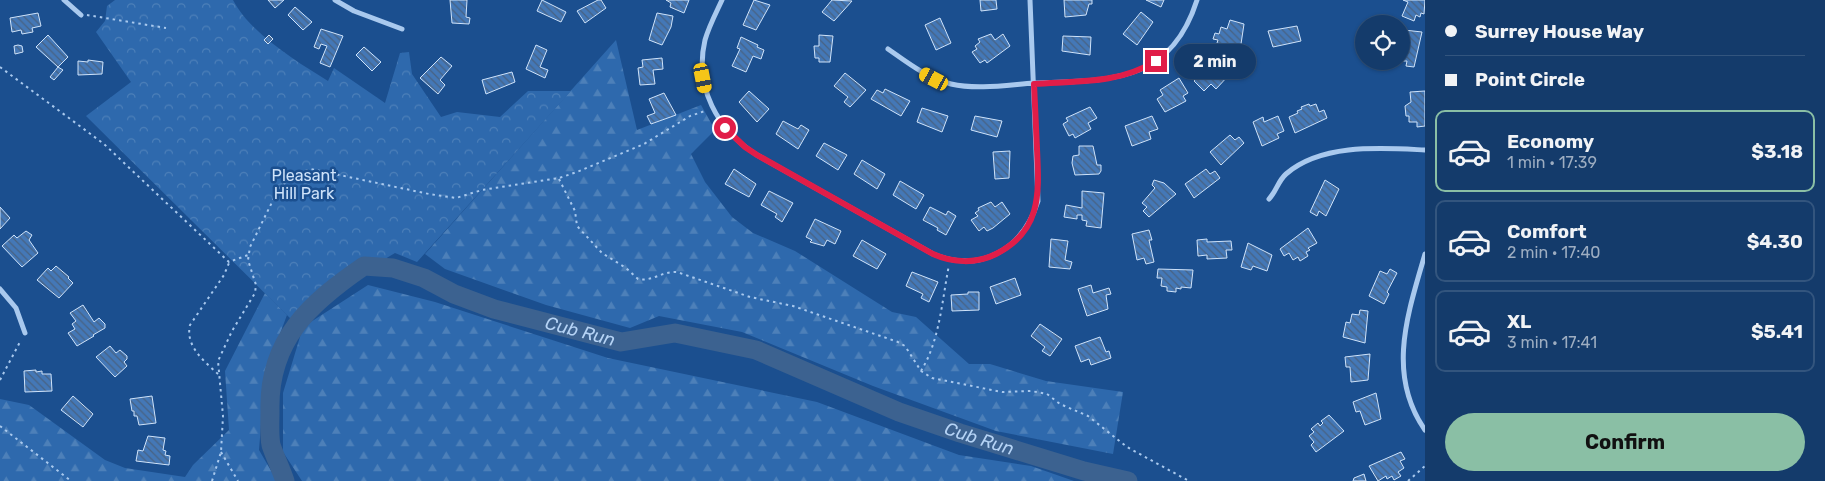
<!DOCTYPE html>
<meta charset="utf-8">
<style>
:root{--surface:#143b6b;--page:#1d4271;--text:#f1f3f6;--muted:#9dadc1;--line:#33557e;--accent:#8abfa5}
body{margin:0;font-family:Rubik,sans-serif;background:var(--page);color:var(--text);height:100vh;display:flex;flex-direction:column;font-size:19px;white-space:nowrap}
*{box-sizing:border-box;margin:0}
p{font-size:16px;color:var(--muted)}
.icon{flex:none;width:28px;height:28px;fill:none;stroke:currentColor;stroke-width:2;stroke-linecap:round;stroke-linejoin:round}
.map{position:relative;flex:1;overflow:hidden}
.side{display:flex;flex-direction:column;background:var(--surface);width:400px}
.side>*{flex:none}
.top-card{display:grid;align-content:center;height:110px;padding:0 20px;background:var(--surface)}
.buttons{position:absolute;left:1355px;top:15px;display:grid;gap:10px}
.buttons a{display:grid;place-items:center;width:55px;height:55px;border-radius:50%;background:var(--surface);box-shadow:0 1px 4px #0004,0 0 0 1px var(--line);font-size:25px}
.end{position:absolute;width:22px;height:22px;margin:-11px;border:6px solid #e11d48;background:#fff;box-shadow:0 0 0 2px #fff}
.from{border-radius:50%}
.bubble{position:absolute;height:35px;border-radius:18px;background:var(--surface);box-shadow:0 1px 4px #0004,0 0 0 1px var(--line);font-size:16px;font-weight:700;line-height:35px;text-align:center}
.car{position:absolute;width:15px;height:30px;margin:-15px -8px;border-radius:6px;box-shadow:0 0 4px 1px #0007;background:linear-gradient(#f5c518 24%,#345 0 40%,#f5c518 0 76%,#345 0 86%,#f5c518 0)}
.top-card b{display:flex;align-items:center;gap:18px;height:48px;font-size:19px}
.top-card b+b{border-top:1px solid var(--line)}
.top-card i{width:12px;height:12px;background:var(--text)}
ul{padding:0;list-style:none}
li{display:flex;align-items:center;gap:15px;height:82px;margin:0 10px 8px;padding:0 10px;border:2px solid var(--line);border-radius:10px}
li div{flex:1}
li b{display:block;font-size:19px}
li em{font-style:normal;font-weight:700}
li.current{border-color:var(--accent)}
li>.icon{width:45px;height:45px;stroke-width:1.5}
.primary-button{display:flex;gap:10px;margin-top:auto;padding:10px 20px}
.primary-button a{flex:1;height:58px;border-radius:30px;background:var(--accent);color:#111;font-size:20px;font-weight:700;line-height:58px;text-align:center}
main{display:flex;flex:1;min-height:0}
.map>svg:first-child{display:block}
.forest{fill:url(#forest-firs)}
.park{fill:url(#park-crowns)}
.lines{fill:none;stroke-linecap:round;stroke-linejoin:round}
.river{stroke:#3c6290;stroke-width:19}
.building{fill:url(#building-back-hatch);stroke:#cfe3fa}
.path{stroke:#a9c9ee;stroke-width:2;stroke-dasharray:2.5 4;stroke-linecap:butt}
.street{stroke:#a9c9ee;stroke-width:5}
.route{stroke:#e11d48;stroke-width:6}
.labels{text-anchor:middle;dominant-baseline:central;stroke-width:5;stroke-linejoin:round;paint-order:stroke}
.park-label{font-size:16px;fill:#cfe3fa;stroke:#1b4f8f}
.water-label{font-size:18px;font-style:italic;fill:#b5d3f5;stroke:#1b4f8f}
</style>
<main>
<div class="map">
<svg width="1425" height="481" viewBox="0 0 1425 481">
<defs>
<pattern id="forest-firs" width="22" height="20" patternUnits="userSpaceOnUse" patternTransform="scale(1.25)"><rect width="22" height="20" fill="#2e69ad"/><path d="M5 1l3.5 6h-7zM16 11l3.5 6h-7z" fill="#4d80b9"/></pattern>
<pattern id="park-crowns" width="20" height="18" patternUnits="userSpaceOnUse" patternTransform="scale(1.25)"><rect width="20" height="18" fill="#2e69ad"/><path d="M2 6a3 3 0 1 1 6 0M12 15a3 3 0 1 1 6 0" fill="none" stroke="#4d80b9"/></pattern>
<pattern id="building-back-hatch" width="6" height="6" patternUnits="userSpaceOnUse" patternTransform="scale(1.25)"><rect width="6" height="6" fill="#4478b7"/><path d="M-1 5l2 2M0 0l6 6M5-1l2 2" fill="none" stroke="#486282"/></pattern>
</defs>
<rect width="100%" height="100%" fill="#1b4f8f"/>
<!-- forest -->
<path class="forest" d="M616,40l21,90 64,-25 14,25 -24,24 14,28 27,35 21,16 42,18 97,61 24,5 53,47h21l56,17 77,11 -10,62 -117,-23 -123,-45 -131,-54 -83,-16 -29,12 -84,-23 -101,-36 -20,-15z
M368,285l67,17 173,56 209,44 142,53 72,11 43,15h-772l-19,-29v-59l20,-66z
M265,293l22,22 -22,59 -6,76 18,31h-277v-82l29,6 76,55 20,8 60,9 8,-12 36,-35 -4,-59z"/>
<!-- park -->
<path class="park" d="M115,0h118c17,33 64,62 95,81l6,-13 51,35 15,-50 9,-1 3,22 29,43 16,-5 43,5 28,-26h43l-154,171 -22,-9 -96,57 -5,12 -208,-206 45,-34 -35,-50 9,-11 2,-15z"/>
<g class="lines">
<!-- river -->
<path class="river" id="s1" d="M285,481c-4,-12 -10,-24 -14,-36 -2,-10 -1,-23 -1,-34 -2,-71 40,-108 94,-145l29,2 31,10 30,16 40,15 127,33 54,-9 81,17 143,62 61,21 124,38 44,10"/>
</g>
<!-- building -->
<path class="building" d="M268,0h16l-9,8z
M450,0h17l-1,17 4,1 -1,6 -17,-1z
M542,0l24,12 -5,10 -24,-11z
M598,0h3l5,8 -21,15 -8,-12z
M666,0h23l-5,13 -14,-6 1,-4z
M754,0l16,5 -14,25 -13,-5z
M832,0l20,1 -18,20 -12,-9z
M980,0h16l1,9 -16,2z
M1064,0h28v4h-3l-3,11 -21,2z
M1146,0h18l-3,7z
M1403,0h22l-1,14 -3,-1 -1,4 -4,-2 -2,6 -12,-5 6,-14z
M295,7l17,15 -9,8 -15,-15z
M1141,12l12,10 -16,23 -14,-11z
M38,13l3,13 -9,2 1,4 -11,2 -1,-4 -9,2 -2,-14z
M657,13l16,3 -2,11 -9,18 -13,-5z
M940,18l11,25 -15,7 -11,-25z
M1230,20l14,4 -3,20 3,1 -2,7 -3,-1 -1,3 -22,-8 2,-6 -5,-1 2,-6 4,1 2,-7 6,2z
M1297,26l4,15 -28,6 -5,-16z
M321,29l22,7 -13,31 -10,-4 7,-17 -6,-2 -2,5 -5,-2z
M1404,30l18,2 -8,35 -8,-1 1,-5h-6v-21h2z
M991,34l4,6 8,-6 7,12 -23,17 -2,-3 -5,3 -8,-11 5,-3 -2,-3 5,-4 -2,-3z
M48,35l20,22 -10,10 -22,-20z
M269,35l4,4 -5,5 -4,-4z
M819,35l14,1 -3,26h-11v-4h-4l-1,-12h5z
M1063,36l28,1 -1,18 -28,-4z
M741,37l17,8 -1,2 7,3 -3,9 -8,-3 -7,16 -14,-6 8,-17 -3,-1z
M18,45l4,1 1,6 -8,2 -1,-8z
M536,45l11,5 -7,17 8,3 -3,8 -19,-9z
M364,47l17,15 -9,9 -16,-16z
M441,57l11,9 -12,14 5,5 -7,9 -18,-16z
M662,58l1,11 -10,1 2,14 -15,1 -2,-17 5,-1 -1,-7z
M88,60l15,2 -1,12 -24,1v-14l10,1z
M1214,60l15,15 -13,14 -5,-5 -7,7 -10,-10z
M58,67l5,3 -9,10 -4,-3z
M512,72l3,10 -29,12 -4,-14z
M845,73l21,17 -16,17 -6,-5 4,-5 -14,-11z
M1179,78l9,15 -5,3 3,5 -21,11 -8,-13 6,-4 -3,-5z
M885,89l25,12 -9,15 -30,-17 6,-9 6,3z
M749,91l20,18 -12,13 -18,-20z
M1425,91v35l-8,1v-5h-8v-6h-3l-1,-10 6,-4 -1,-10z
M664,93l12,22 -25,9 -4,-8 8,-3 -6,-14z
M1309,104l1,2 6,-2 3,8 5,-2 3,8 -32,15 -6,-16 9,-4 -1,-2 5,-2 -1,-2z
M1090,107l7,11 -9,5 3,6 -16,9 -2,-4 -4,2 -6,-12 5,-3 -2,-3z
M922,108l26,8 -6,16 -25,-10z
M975,116l27,5 -5,16 -26,-7z
M1152,116l6,13 -9,3 2,7 -19,7 -7,-20z
M1278,116l6,15 -7,3 2,4 -17,8 -9,-24 10,-5 1,5z
M783,121l15,8 3,-4 8,5 -11,19 -22,-15z
M1230,135l5,5 4,-3 5,6 -23,22 -11,-13z
M824,143l23,12 -9,15 -22,-14z
M1079,146h14l4,19h4v6l-2,3 -24,1 -3,-12 1,-7 6,-1z
M1010,151l-1,27 -14,1 -2,-27z
M862,160l23,14 -8,15 -23,-15z
M734,169l22,15 -7,13 -24,-13z
M1206,169l4,5 5,-3 5,7 -26,20 -9,-14z
M1154,180l10,3 12,11 -27,23 -6,-6 4,-4 -5,-4 13,-15 -3,-3z
M1325,180l14,9 -13,27 -7,-5 -2,5 -7,-4z
M900,181l24,14 -8,14 -23,-14z
M769,191l24,12 -11,19 -7,-5 2,-3 -16,-9z
M1082,191l22,2 -3,35 -15,-2 1,-5 -5,-1v-5h-5v4l-13,-2 2,-12 16,3z
M991,202l4,5 7,-5 8,12 -17,14 -6,3 -3,-4 -5,4 -8,-11 7,-4 -3,-3 4,-3 -1,-2z
M0,207l10,11 -10,11z
M930,207l16,8 2,-4 8,5 -10,19 -9,-5 1,-2 -15,-8z
M815,219l26,12 -6,13 -8,-4 -3,6 -14,-4 2,-2 -6,-3z
M1308,228l9,15 -9,5 2,2 -4,2 2,4 -8,5 -2,-4 -5,3 -4,-7 -5,3 -4,-7z
M1149,230l3,10h-3l5,22 -8,2 -2,-6 -7,2 -5,-26z
M26,231l6,4 -3,5 9,13 -16,14 -20,-21 12,-11 3,3z
M1051,239l17,2 -3,19 7,2 -2,7 -21,-2z
M1207,239v3l24,-1 1,9h-6l1,8 -20,1v-4l-9,1 -1,-16z
M862,240l24,14 -9,15 -24,-13z
M1248,243l24,12 -5,16 -14,-5 -2,4 -10,-3z
M56,266l13,11 -1,1 5,5 -14,15 -22,-18 11,-12 3,3z
M1158,269l35,1 -2,18 -10,-1v2l-5,-1v4l-9,-1v-4l-6,-1 1,-8h-5z
M1390,269l7,4 -10,19 2,2 -5,10 -15,-8 11,-25 7,3z
M912,272l26,10 -9,20 -8,-4 2,-4 -17,-8z
M1015,278l6,17 -25,9 -6,-17z
M1091,285l2,8 16,-5 2,6 -5,1 2,14 -21,7 -9,-27z
M968,292h11v18l-27,1 -1,-16 17,-1z
M83,305l11,17 5,-4 6,6v4l-12,7 1,1 -17,10 -9,-13 7,-4 -3,-5 4,-3 -6,-8z
M1360,310l8,1 -3,32 -22,-6 3,-15 4,1 2,-9 7,1z
M1040,324l22,15 -12,17 -8,-5 3,-4 -14,-11z
M1100,337l6,15 3,-1 2,7 -20,7 -2,-6 -8,3 -6,-16z
M110,346l6,7 4,-3 7,6v3l-3,3 3,4 -12,11 -19,-20z
M1370,354l-2,26 -17,2 -1,-15h-4l-1,-10z
M36,370v2l6,-1v3h9l1,17 -27,1 -1,-21z
M1376,393l5,26 -16,6 -5,-14 -4,1 -3,-10z
M73,396l20,18 -10,13 -22,-17z
M152,396l4,27 -17,2 -2,-9h-3v-5h-2l-2,-12z
M1329,415l15,16 -28,21 -5,-7 3,-3 -5,-6 5,-4 -3,-3 7,-6 2,3 3,-3 -2,-2z
M148,436l17,2 -2,12 3,1 -1,4 5,1 -1,9 -33,-4 2,-11 5,1z
M1401,452l4,7 -5,2 4,7 -6,4 3,4 -7,4 -2,-4 -5,3 -1,-3 -8,5 -9,-15z
M1364,474l2,7h-13l1,-3z"/>
<g class="lines">
<!-- path -->
<path class="path" d="M87,15l79,13
M0,67l104,77 125,118 19,-7
M559,179l16,32 2,15 25,27 24,15 12,11c14,3 24,-8 39,-7l73,25 43,9 105,36 7,4 16,25 11,7 70,14 29,-1 16,3 13,10 28,12 39,31 62,34
M921,371c19,-31 21,-71 28,-106
M218,374c-14,-13 -33,-28 -28,-49l34,-50 5,-12
M0,380l21,-40
M0,426l71,55
M221,452l17,29
M212,481l9,-29 2,-36 -5,-55 14,-30 23,-38 1,-8 -8,-25 2,-13 28,-57 13,-14 20,-7 118,25 27,4 26,-8 77,-12 18,-6 67,-28 46,-28 15,-5
M1408,481l17,-15"/>
<!-- street -->
<path class="street" d="M64,0l17,15
M335,0l19,11 48,18
M722,0c-6,13 -13,26 -17,40 -11,47 12,90 52,115l176,99c48,20 90,-5 105,-53l-8,-201
M888,49c20,14 39,29 63,35 26,6 56,1 83,-1 74,-3 136,2 163,-83
M1269,199c7,-7 9,-18 17,-25 36,-31 96,-26 139,-24
M1425,254c-17,59 -39,120 0,176
M0,289l16,19 9,25"/>
</g>
<g class="lines">
<!-- route -->
<path class="route" d="M725,128l20,19 12,8 176,99c20,9 43,10 63,0 46,-23 43,-61 41,-105 -1,-22 -2,-44 -3,-65 43,-3 85,0 122,-23"/>
</g>
<g class="labels">
<!-- park labels -->
<g class="park-label">
<text x="304" y="175">Pleasant<tspan x="304" dy="18">Hill Park</tspan></text>
</g>
<!-- water labels -->
<g class="water-label">
<text stroke="none"><textPath href="#s1" startOffset="482">Cub Run</textPath></text>
<text stroke="none"><textPath href="#s1" startOffset="902">Cub Run</textPath></text>
</g>
</g>
</svg>
<div class="buttons">
<a><svg class="icon" aria-label="locate" viewBox="0 0 24 24"><circle cx="12" cy="12" r="6"/><path d="M12 2v4M12 18v4M2 12h4M18 12h4"/></svg></a>
</div>
<i class="end from" style="left:725px;top:128px"></i>
<i class="end" style="left:1156px;top:61px"></i>
<div class="bubble" style="left:1174px;top:44px;width:82px">2 min</div>
<i class="car" style="left:703px;top:78px;rotate:169deg"></i>
<i class="car" style="left:934px;top:79px;rotate:298deg"></i>
</div>
<section class="side">
<div class="top-card">
<b><i class="from"></i>Surrey House Way</b>
<b><i></i>Point Circle</b>
</div>
<ul>
<li class="current"><svg class="icon" aria-label="car" viewBox="0 0 24 24"><path d="M5 17H2v-5l4-1 3-4h7l3 4 3 1v5h-3M9 17h6M6 11h13"/><circle cx="7" cy="17" r="2"/><circle cx="17" cy="17" r="2"/></svg><div><b>Economy</b><p>1 min · 17:39</p></div><em>$3.18</em></li>
<li><svg class="icon" aria-label="car" viewBox="0 0 24 24"><path d="M5 17H2v-5l4-1 3-4h7l3 4 3 1v5h-3M9 17h6M6 11h13"/><circle cx="7" cy="17" r="2"/><circle cx="17" cy="17" r="2"/></svg><div><b>Comfort</b><p>2 min · 17:40</p></div><em>$4.30</em></li>
<li><svg class="icon" aria-label="car" viewBox="0 0 24 24"><path d="M5 17H2v-5l4-1 3-4h7l3 4 3 1v5h-3M9 17h6M6 11h13"/><circle cx="7" cy="17" r="2"/><circle cx="17" cy="17" r="2"/></svg><div><b>XL</b><p>3 min · 17:41</p></div><em>$5.41</em></li>
</ul>
<div class="primary-button"><a>Confirm</a></div>
</section>
</main>
